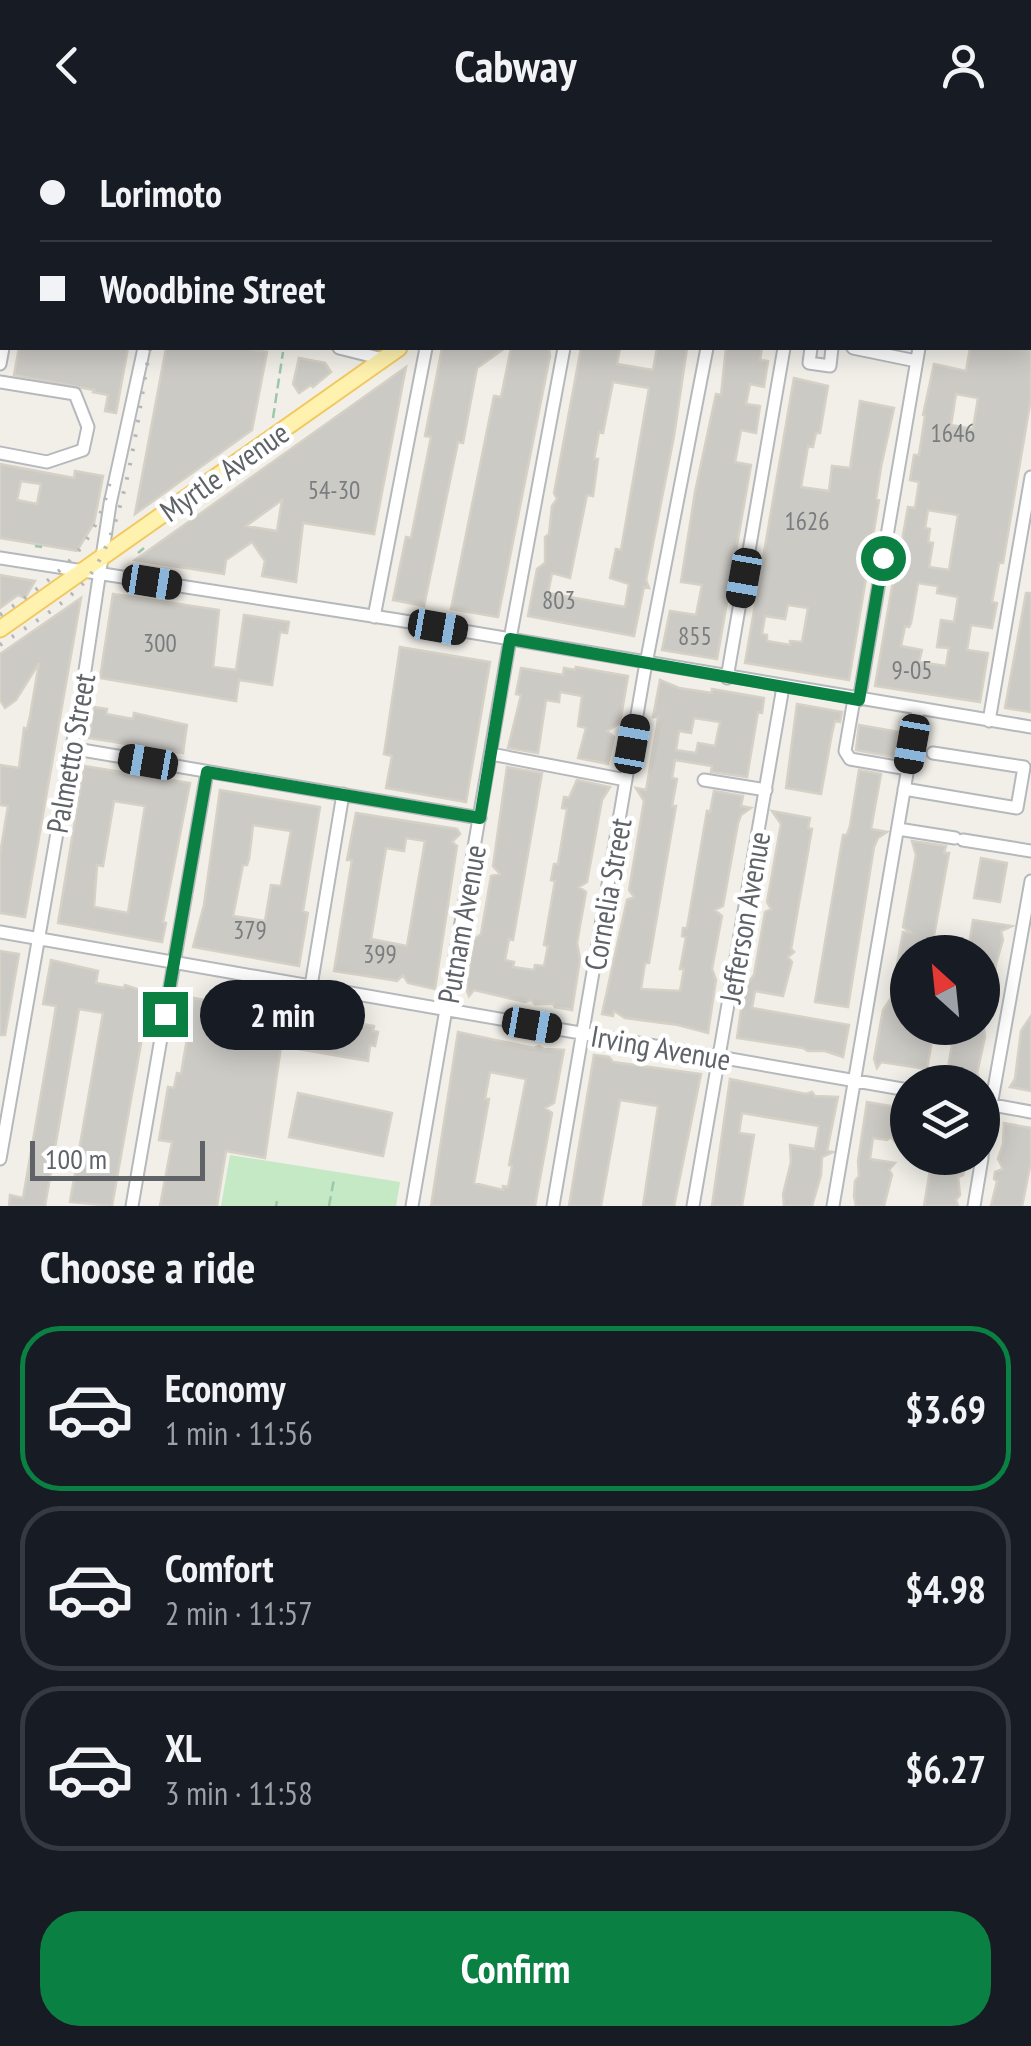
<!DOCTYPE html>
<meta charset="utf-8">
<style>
:root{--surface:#171b24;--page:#20242c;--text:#f1f3f6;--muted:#9ea1a6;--line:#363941;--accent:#0b8043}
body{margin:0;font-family:"PT Sans Narrow",sans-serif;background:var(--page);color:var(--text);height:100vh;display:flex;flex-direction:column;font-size:38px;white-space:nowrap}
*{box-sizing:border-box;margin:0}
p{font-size:32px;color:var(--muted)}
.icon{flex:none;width:55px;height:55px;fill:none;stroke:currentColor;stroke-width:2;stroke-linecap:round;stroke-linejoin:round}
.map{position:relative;height:1076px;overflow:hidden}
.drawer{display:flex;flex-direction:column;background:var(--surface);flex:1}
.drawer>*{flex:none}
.banner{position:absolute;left:0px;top:0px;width:1032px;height:220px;box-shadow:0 5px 25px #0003;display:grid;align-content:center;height:220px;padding:0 40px;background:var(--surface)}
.needle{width:65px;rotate:333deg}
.buttons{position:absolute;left:890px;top:805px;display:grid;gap:20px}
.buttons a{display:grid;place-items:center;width:110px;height:110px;border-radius:50%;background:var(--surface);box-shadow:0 5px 25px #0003;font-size:50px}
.scale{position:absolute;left:30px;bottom:25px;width:175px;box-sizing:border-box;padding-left:10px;border:5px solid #5f6368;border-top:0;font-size:28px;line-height:35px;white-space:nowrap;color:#5f6368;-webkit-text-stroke:8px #fff;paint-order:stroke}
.end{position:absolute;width:45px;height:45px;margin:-22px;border:12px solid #0b8043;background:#fff;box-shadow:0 0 0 5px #fff}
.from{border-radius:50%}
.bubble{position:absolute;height:70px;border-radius:35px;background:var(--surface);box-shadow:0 5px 25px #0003;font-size:32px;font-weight:600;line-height:70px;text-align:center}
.car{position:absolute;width:30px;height:60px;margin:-30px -15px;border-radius:12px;box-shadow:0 0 8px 2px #0007;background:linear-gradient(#222 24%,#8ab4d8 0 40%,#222 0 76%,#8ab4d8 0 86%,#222 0)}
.banner b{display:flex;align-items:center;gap:35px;height:95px;font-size:38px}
.banner b+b{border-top:2px solid var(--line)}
.banner i{width:25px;height:25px;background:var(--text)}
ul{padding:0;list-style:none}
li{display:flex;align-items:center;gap:30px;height:165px;margin:0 20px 15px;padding:0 20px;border:5px solid var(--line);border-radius:40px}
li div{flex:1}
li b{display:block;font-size:38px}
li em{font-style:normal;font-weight:600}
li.on{border-color:var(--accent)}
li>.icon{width:90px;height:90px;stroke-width:1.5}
h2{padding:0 40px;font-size:45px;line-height:120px}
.action{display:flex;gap:20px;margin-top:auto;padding:20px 40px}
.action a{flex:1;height:115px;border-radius:40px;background:var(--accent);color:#fff;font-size:40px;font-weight:600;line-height:115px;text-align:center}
header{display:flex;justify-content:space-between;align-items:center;height:130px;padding:0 40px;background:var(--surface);font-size:45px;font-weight:600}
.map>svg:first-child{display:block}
.green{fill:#c5e8c5}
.building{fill:#cccac5;stroke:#d6d1c6;stroke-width:2.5;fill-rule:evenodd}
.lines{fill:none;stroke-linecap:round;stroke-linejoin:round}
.minor-casing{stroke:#b5b8bc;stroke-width:15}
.major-casing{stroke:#f2c960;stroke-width:19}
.path{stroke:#9cc7a9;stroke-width:2.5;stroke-dasharray:10 5;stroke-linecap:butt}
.minor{stroke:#fff;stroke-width:11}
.major{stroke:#fff2af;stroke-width:15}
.rail{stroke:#b6b7b8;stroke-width:4;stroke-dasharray:2.5 12;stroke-linecap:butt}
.route{stroke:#0b8043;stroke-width:12}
.labels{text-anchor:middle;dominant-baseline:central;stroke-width:9;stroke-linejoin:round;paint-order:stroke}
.number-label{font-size:25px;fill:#7a7d7f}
.street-label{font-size:30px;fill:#5f6368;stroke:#fff}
</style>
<header><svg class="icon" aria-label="back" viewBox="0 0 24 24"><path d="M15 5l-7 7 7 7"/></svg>Cabway<svg class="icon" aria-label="person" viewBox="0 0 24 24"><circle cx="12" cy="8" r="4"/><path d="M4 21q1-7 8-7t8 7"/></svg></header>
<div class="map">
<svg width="1031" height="1076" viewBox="0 0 1031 1076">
<rect width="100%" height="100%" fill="#f1efe8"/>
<!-- green -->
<path class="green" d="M230,1025l170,27 -4,24h-175z"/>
<!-- building -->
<path class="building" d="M19,218h109l-12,65 -11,-2 3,-16 -15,-3 1,-2 -80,-15z
M166,218h77l24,4 -15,78 -117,84z
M442,218h63l-28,20 -14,75 -5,-1 -34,164 -31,-6 13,-63 5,1 20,-101 -6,-1z
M511,218h38l1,8 -52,261 -47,-8 43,-213 7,1z
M581,218h39l-3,16 36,6 4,-22h30l-13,88 -28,144 3,8 -5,-1 -10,49 -106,-20 9,-47 8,-6v-26l4,-3 3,-28 5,-7 -3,-6zM613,252l36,6 -28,162 -5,-1 -6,29 19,6 -4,23 -77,-14 4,-20 18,5 17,-83 6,1 5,-37h-4l5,-27 4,1z
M726,218h36l-2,12 8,1 -4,26 -14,-3 -4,20 14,2 -4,27 -15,-3 -6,32 16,3 -34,194 -55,-9 8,-39 26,4 6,-30 -21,-3 14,-90 21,-98 5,1z
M970,218h61v50l-28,165h-4l-7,39 5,1 -5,25 -21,-3 -4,25 21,3 -8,49 -105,-16 24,-140h2l7,-39 7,1 4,-26 -9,-2 4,-25h5l6,-39 -2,-1 11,-51 32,7zM956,264l22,4 -5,31 -22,-4zM928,380l30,5 -9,55 -20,-3 4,-24 -5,-1 2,-13 -5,-1zM918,453l20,3 -1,7 21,4 -4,25 -13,-2 -4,27 12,1 -3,18 -27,-4 3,-12 -21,-4 4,-20 4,1 2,-4z
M299,228l26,5 6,9 -18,15 -2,-2 -12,8 -6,-9z
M406,237l-32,167 -71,-11 -7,59 -34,-6 3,-15 -13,-19 -26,18 -2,14 -89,-14zM282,370l-5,31 -31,-5z
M794,248l34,8 -8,47h-4l-3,14 -5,-1 -7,41 28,4 3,-25 18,2 10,-67 34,7 -13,59 -5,32 3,1 -30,180 -104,-17zM788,475l20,3 -6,34 -12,-1v4l-23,-4v-6l-5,-1 3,-18 20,3z
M0,334l74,14 1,-7 28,5 -9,47 -17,28 -77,-13zM21,351l20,3 -4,20 -20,-4z
M0,445l11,2 24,4 -10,17 -7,-3 -18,13z
M1026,463h5v119l-26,-4z
M113,464l106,16 -6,57 23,3 8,-55 45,7 -2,11 -7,-1 -8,53 -33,-5 -3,21 -136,-23z
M81,468l-56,319 -25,-4v-59l8,-48 -8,-1v-40l19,3 5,-40 3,1 3,-13 9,-53 -23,37 -11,8 -5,-8v-46z
M400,517l90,15 -24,140 -80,-14 6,-32 -8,-2z
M576,537l52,9 -8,47 -13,8 7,6 -6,27 -30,-6 8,-30 -8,-2 4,-30 -22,-4 -1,10 -13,-2 -8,53 -30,-5 13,-53 -5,-1 5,-26 42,7 1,-7 11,2z
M660,550l19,8 33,5v-4l52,9 -2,15 -4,-1 -11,65 -36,-5 1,-6 -37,-6 -3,18 5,1 -5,27h4l-27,157h-4l-4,26 39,2 4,-22h-4l6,-32 -4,-1 1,-8h4l20,-117 3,1 4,-21 29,5 -2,10 10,2 -10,7 -3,8 -15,83 -8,4 7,6 -10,53 4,11 -8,53 -30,-8 -53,-7 -11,-7 -1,5 -11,-2 25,-114 7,-3 -5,-7 15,-89 -8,-13 10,2 11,-63 1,-10h-5zM694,588l26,4 -5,24 -17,-3 -2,10 -20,-3 3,-19 12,2z
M797,574l45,8 -2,10 -5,-1 -3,12 -11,61 -35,-6z
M94,577l13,2 -1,5 27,5 1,-6 53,12 -4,28 -94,-15z
M859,595l40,7 -5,25 -38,-7z
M84,636l106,17 -27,139 3,1 -4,19 -104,-19zM114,671l31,5 -17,107 -34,-6 3,-42 6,1z
M507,637l35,6 -29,167 -4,-1 -4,21 9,2 -1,5 21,3 1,-5 9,1 4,-20 -4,-1 11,-64 -4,-1 3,-16h4l9,-55 -5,-1 2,-11 5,1 8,-18 33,7 -8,13 -15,82 -8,5 7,5 -9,51 3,16 -8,51 -17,-3 -2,-3h-18l-4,-4 -6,2 -51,-12 -5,6 -3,-8 8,-48 7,-6 10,-58 9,-2 -7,-8z
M859,640l22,4 -10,55 16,3 -9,6 -4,9 -26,160 -33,-5 28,-167h4l3,-9z
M220,660l100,17 -17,104 5,2 -9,53 -106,-19 11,-42zM253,695l38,6 -10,55 -10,-1 -6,36 -32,-5 10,-51h4l2,-6z
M772,681l38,7 -2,10 4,1 -21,120 3,3 -6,5 4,5 -9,34 -28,-5 -3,17 97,17 -6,32 -18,-6h-17l-5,-3 -66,-10 7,-49 10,-14 11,-63 6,-3 -4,-7 14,-78z
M356,683l101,16 3,5 -8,8 5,4 -22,143 -27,-6 -5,-8 -6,6 -63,-10 18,-111h-5zM406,708l19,3 -18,105 -36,-7 15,-91 18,3z
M912,711l34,5 -2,7h5l-18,99h-23v78l25,5 -6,34 -46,-7 -4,6 -3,-9 9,-49 8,-12 12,-66h7l-7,-5 13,-72z
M981,728l26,5 -7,39 -26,-4z
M973,790l39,6 -11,5 2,9 -7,24 -4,37 -10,11v-60h-14z
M0,821l19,3 -14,81h-5z
M51,830l47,11 -2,12 28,5 1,-3 25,8 -38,213 -42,-4 33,-189 -24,-4 -34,197h-36l1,-11 13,3 30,-173 3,-19 -13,-2z
M194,868l118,21 7,-3 55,10 -1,5 5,1 -3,14 -5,-1 -2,16 -87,-15 -16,112 -39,-7 -9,55h-57l12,-64 -13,-2 9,-53 6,1 3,-15 4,1z
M1031,886v75l-21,-4 5,-8 6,-48z
M955,898h29l1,9 -8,36 3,9 -33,-9z
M458,902l76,16 5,-2 5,3 20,1 -10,53 -9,5 7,5 -17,93h-104zM490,942l36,7 -17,86 3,1 -4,21 -5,-1v4l-29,-7 15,-84h-4z
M594,925l15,2 4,5 88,12 -27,132h-31l15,-100 -38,-6 -19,106h-32z
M730,949l76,15 6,-2 3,4 23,1 -11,54 6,1 -11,5 -1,18 -9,31h-28l-1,-12 8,-32 -1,-17 25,4 4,-23 -77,-13 -3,20 15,2 -12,71h-30z
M298,963l94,20 -9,43 -94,-19z
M867,972l41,7v33l-12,1 -5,-6 -4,3 -14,-2 -3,21 25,4 -6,7 3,5 -8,31h-28l-2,-10 1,-15 4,-5 -1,-15z
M1004,993l27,5v34l-9,44h-31l6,-25 -3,-2 1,-7 8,-3 -5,-10 5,-15z
M932,1028h31l2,10 -2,7 -5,2 2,18 -4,5 2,6h-34z"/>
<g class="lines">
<defs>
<path id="minor" d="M44,2v-2
M186,2v-2
M231,2l1,-2
M326,2v-2
M467,2v-2
M748,2l1,-2
M954,2l1,-2
M0,79h2
M0,151h2
M339,218l44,11
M811,218l-2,15 21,3 2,-18
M853,218l63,13
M0,234l3,-16
M0,252l75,12 13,33 -5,23 -36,12 -47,-9
M0,428l398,62 633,107
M374,487l52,-269
M727,548l57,-330
M854,569l-9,52 5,8 58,10
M859,570l60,-352
M989,591l42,-244
M70,618l410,70
M491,624l135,26
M704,650l62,10
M904,659l113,19 7,-41 -91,-14
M898,699l57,9
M963,710l68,11
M0,802l908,158
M311,856l32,-192
M982,973l49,9
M982,1026l49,-275
M0,1029l83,-475 27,-180 34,-156
M132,1076l75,-434
M412,1076l98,-567 54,-291
M553,1076l91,-532 63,-326
M693,1076l90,-519
M833,1076l85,-497
M974,1076l8,-48"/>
<path id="major" d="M607,0l12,2
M697,2l4,-2
M1030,81h1
M0,499l399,-281"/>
</defs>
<!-- minor casing -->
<use href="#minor" class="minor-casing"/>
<!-- major casing -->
<use href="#major" class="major-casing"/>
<!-- path -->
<path class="path" d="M273,288l10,-66
M35,416l7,1
M138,423l6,-5
M276,1076l1,-5
M329,1076l5,-27"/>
<!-- minor -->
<use href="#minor" class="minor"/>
<!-- major -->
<use href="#major" class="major"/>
<!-- rail -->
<path class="rail" d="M191,2l1,-2
M0,485c59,-41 97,-65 111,-139
M0,515c29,-20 64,-39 87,-66 40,-49 51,-167 63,-231"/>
</g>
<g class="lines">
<!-- route -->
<path class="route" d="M165,884l42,-242 273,46 30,-179 349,61 24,-142"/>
</g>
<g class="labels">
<!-- number labels -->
<g class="number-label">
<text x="953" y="303">1646</text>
<text x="334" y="360">54-30</text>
<text x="807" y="391">1626</text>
<text x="559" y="470">803</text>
<text x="695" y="506">855</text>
<text x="160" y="513">300</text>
<text x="912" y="540">9-05</text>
<text x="250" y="800">379</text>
<text x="380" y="824">399</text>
</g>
<!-- street labels -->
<g class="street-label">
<text transform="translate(224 341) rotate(-35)">Myrtle Avenue</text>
<text transform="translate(70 623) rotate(-80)">Palmetto Street</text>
<text transform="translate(607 764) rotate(-80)">Cornelia Street</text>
<text transform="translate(744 787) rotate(-80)">Jefferson Avenue</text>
<text transform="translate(461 794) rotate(-80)">Putnam Avenue</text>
<text transform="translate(661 917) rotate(10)">Irving Avenue</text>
</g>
</g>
</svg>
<div class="buttons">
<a><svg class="needle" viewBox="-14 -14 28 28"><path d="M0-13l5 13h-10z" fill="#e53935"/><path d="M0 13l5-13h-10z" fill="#9ea1a6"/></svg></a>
<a><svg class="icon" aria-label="layers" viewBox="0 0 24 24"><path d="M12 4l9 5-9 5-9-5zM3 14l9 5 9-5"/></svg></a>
</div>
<div class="scale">100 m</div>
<i class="end from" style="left:883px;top:428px"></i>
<i class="end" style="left:165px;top:884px"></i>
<div class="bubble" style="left:200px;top:850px;width:165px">2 min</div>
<i class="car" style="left:744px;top:448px;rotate:190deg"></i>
<i class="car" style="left:152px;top:452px;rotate:99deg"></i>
<i class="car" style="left:438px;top:497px;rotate:100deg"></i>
<i class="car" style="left:632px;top:614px;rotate:10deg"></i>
<i class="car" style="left:912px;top:614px;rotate:190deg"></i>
<i class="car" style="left:148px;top:632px;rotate:280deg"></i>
<i class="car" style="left:532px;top:895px;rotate:100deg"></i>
<div class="banner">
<b><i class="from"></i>Lorimoto</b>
<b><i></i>Woodbine Street</b>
</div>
</div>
<section class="drawer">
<h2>Choose a ride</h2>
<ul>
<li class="on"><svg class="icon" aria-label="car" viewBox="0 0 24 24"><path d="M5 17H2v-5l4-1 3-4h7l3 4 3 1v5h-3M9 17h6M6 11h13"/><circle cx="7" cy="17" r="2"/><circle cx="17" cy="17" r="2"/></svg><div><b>Economy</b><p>1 min · 11:56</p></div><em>$3.69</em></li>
<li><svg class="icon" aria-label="car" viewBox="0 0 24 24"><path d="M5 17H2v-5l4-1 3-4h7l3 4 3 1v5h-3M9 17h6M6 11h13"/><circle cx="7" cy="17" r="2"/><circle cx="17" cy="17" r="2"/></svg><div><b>Comfort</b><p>2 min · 11:57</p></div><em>$4.98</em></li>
<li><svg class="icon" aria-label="car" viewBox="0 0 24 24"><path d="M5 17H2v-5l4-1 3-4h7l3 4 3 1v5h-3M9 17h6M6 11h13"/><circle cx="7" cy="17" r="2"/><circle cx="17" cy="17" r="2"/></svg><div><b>XL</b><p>3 min · 11:58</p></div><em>$6.27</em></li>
</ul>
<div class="action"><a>Confirm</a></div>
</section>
